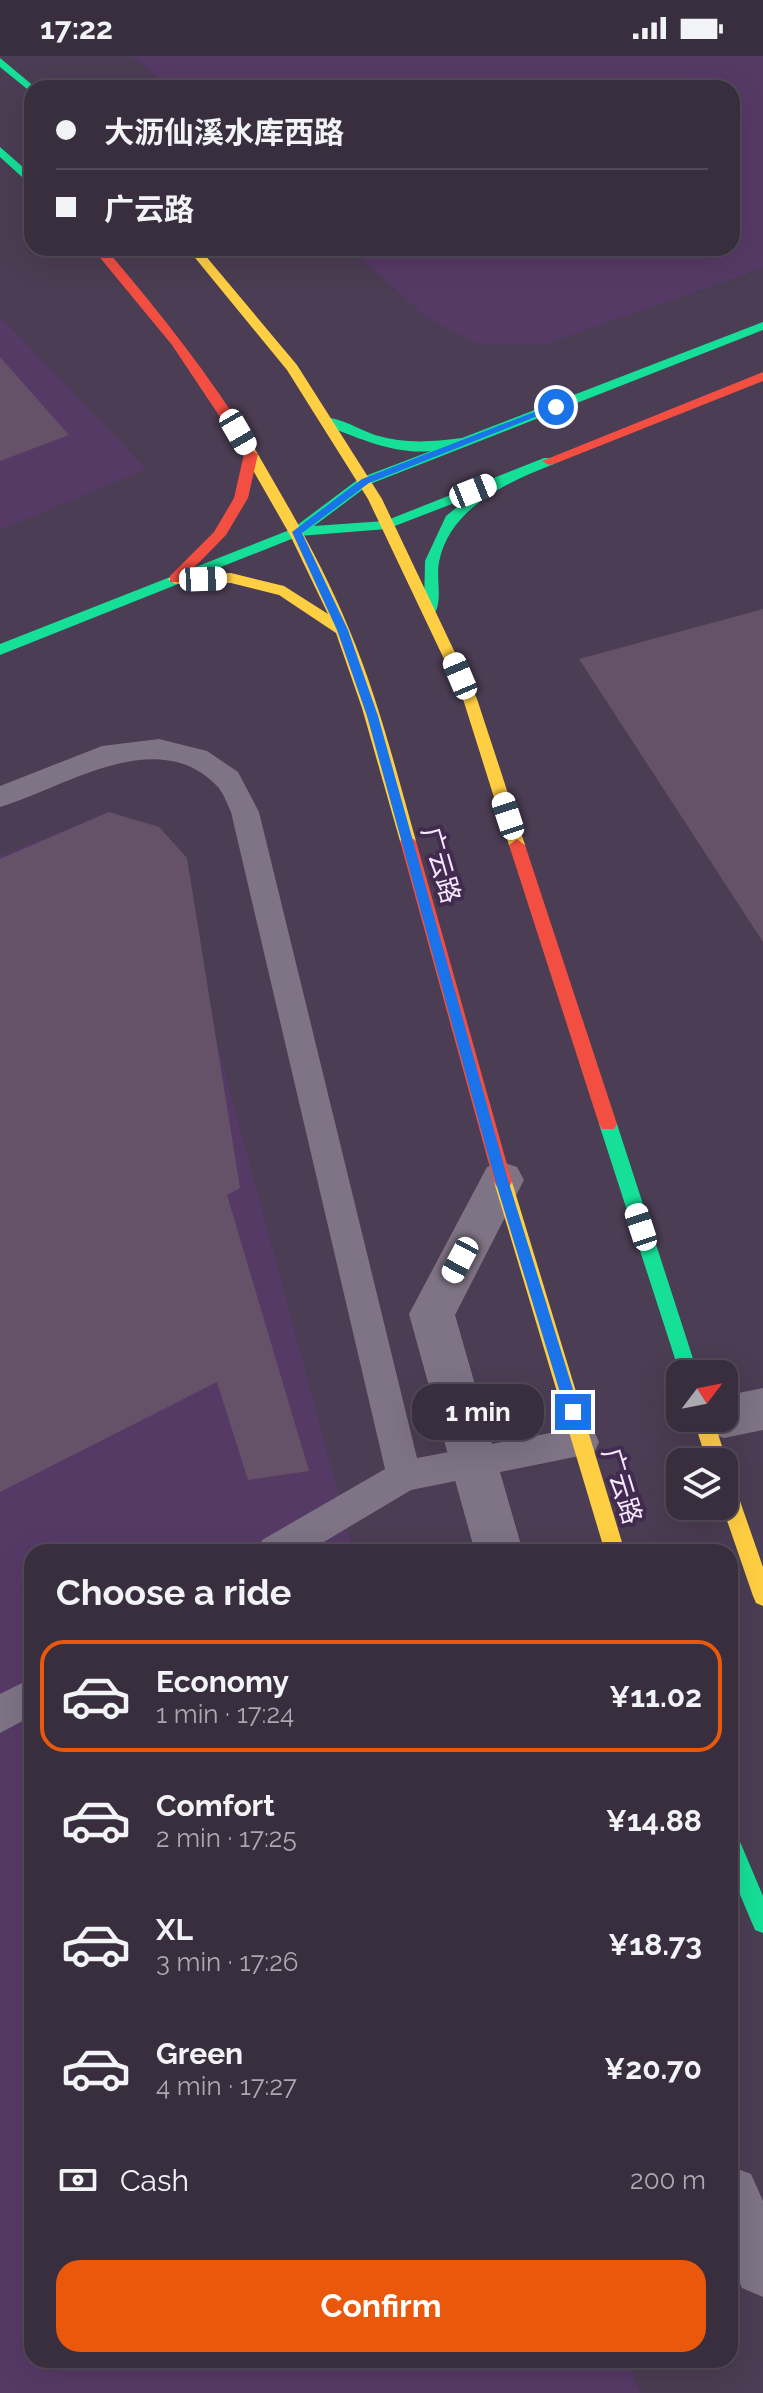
<!DOCTYPE html>
<meta charset="utf-8">
<style>
:root{--surface:#382e3e;--page:#3f3645;--text:#f1f3f6;--muted:#aba8b0;--line:#524a58;--accent:#ea580c}
body{margin:0;font-family:Raleway,"Noto Sans SC",sans-serif;background:var(--page);color:var(--text);height:100vh;display:flex;flex-direction:column;font-size:30px;white-space:nowrap}
*{box-sizing:border-box;margin:0}
p{font-size:26px;color:var(--muted)}
.icon{flex:none;width:44px;height:44px;fill:none;stroke:currentColor;stroke-width:2;stroke-linecap:round;stroke-linejoin:round}
.map{position:relative;flex:1;overflow:hidden}
.details{position:absolute;left:24px;top:1488px;width:714px;height:824px;display:flex;flex-direction:column;background:var(--surface);border-radius:24px;box-shadow:0 8px 32px #0002,0 0 0 2px var(--line)}
.details>*{flex:none}
.guide{position:absolute;left:24px;top:24px;width:716px;height:176px;border-radius:24px;box-shadow:0 8px 32px #0002,0 0 0 2px var(--line);display:grid;align-content:center;height:176px;padding:0 32px;background:var(--surface)}
.needle{width:52px;rotate:58deg}
.buttons{position:absolute;left:666px;top:1304px;display:grid;gap:16px}
.buttons a{display:grid;place-items:center;width:72px;height:72px;border-radius:16px;background:var(--surface);box-shadow:0 8px 32px #0002,0 0 0 2px var(--line);font-size:40px}
.end{position:absolute;width:36px;height:36px;margin:-18px;border:10px solid #1a73e8;background:#fff;box-shadow:0 0 0 4px #fff}
.from{border-radius:50%}
.bubble{position:absolute;height:56px;border-radius:24px;background:var(--surface);box-shadow:0 8px 32px #0002,0 0 0 2px var(--line);font-size:26px;font-weight:700;line-height:56px;text-align:center}
.car{position:absolute;width:24px;height:48px;margin:-24px -12px;border-radius:10px;box-shadow:0 0 6px 2px #0007;background:linear-gradient(#fff 24%,#345 0 40%,#fff 0 76%,#345 0 86%,#fff 0)}
.guide b{display:flex;align-items:center;gap:28px;height:76px;font-size:30px}
.guide b+b{border-top:2px solid var(--line)}
.guide i{width:20px;height:20px;background:var(--text)}
ul{padding:0;list-style:none}
li{display:flex;align-items:center;gap:24px;height:112px;margin:0 16px 12px;padding:0 16px;border:4px solid transparent;border-radius:24px}
li div{flex:1}
li b{display:block;font-size:30px}
li em{font-style:normal;font-weight:700}
li.selected{border-color:var(--accent)}
li>.icon{width:72px;height:72px;stroke-width:1.5}
h2{padding:0 32px;font-size:36px;line-height:96px}
.pay{display:flex;align-items:center;gap:20px;height:88px;padding:0 32px;font-size:30px}
.pay p{margin-inline-start:auto}
.button{display:flex;gap:16px;margin-top:auto;padding:16px 32px}
.button a{flex:1;height:92px;border-radius:24px;background:var(--accent);color:#fff;font-size:32px;font-weight:700;line-height:92px;text-align:center}
.status{display:flex;justify-content:space-between;align-items:center;height:56px;padding:0 40px;background:var(--surface);direction:ltr}
.status svg{height:22px;fill:currentColor}
.map>svg:first-child{display:block}
.built{fill:#563a66}
.building{fill:#665268}
.lines{fill:none;stroke-linecap:round;stroke-linejoin:round}
.lane{fill:#7f7485;fill-rule:evenodd}
.street{fill:#7f7485;fill-rule:evenodd}
.fast{fill:#16e098;fill-rule:evenodd}
.slow{fill:#ffcf43;fill-rule:evenodd}
.jam{fill:#f24e42;fill-rule:evenodd}
.route{fill:#1a73e8}
.labels{text-anchor:middle;dominant-baseline:central;stroke-width:8;stroke-linejoin:round;paint-order:stroke}
.street-label{font-size:26px;fill:#f4e8fc;stroke:#432a51}
</style>
<div class="status"><b>17:22</b><svg viewBox="0 0 49 12"><path d="M0 12V9h3v3zM5 12V6h3v6zM10 12V3h3v9zM15 12V0h3v12zM26 1h20v11H26zM47 4h2v5h-2z"/></svg></div>
<div class="map">
<svg width="763" height="2337" viewBox="0 0 763 2337">
<rect width="100%" height="100%" fill="#4b3d53"/>
<!-- built -->
<path class="built" d="M133,0h630v212l-217,76h-68l-52,-27 -77,-69h383v-160h-563z
M0,260l146,153 -146,61z
M109,756l50,15 195,725h-322v808h596l12,33h-640v-1537z"/>
<!-- building -->
<path class="building" d="M0,301l69,78 -69,26z
M763,553v333l-184,-283z
M109,756l50,15 28,31 53,330 -13,7 82,276 -61,9 -31,-98 -217,110v-633z"/>
<g class="lines">
<!-- lane -->
<path class="lane" d="M159,683l48,12 31,21 21,40 158,646 165,-31 12,4 5,11 -5,11 -183,37 -104,62h-50l5,-12 123,-71 -154,-657c-4,-8 -8,-21 -15,-27 -60,-61 -152,3 -216,22v-21l102,-40z
M32,1622v38l-32,17v-39z"/>
<!-- street -->
<path class="street" d="M502,1106l15,5 7,13 -69,135 68,237h-48l-66,-238 78,-147z
M763,1332v42l-39,8 -17,-6 -6,-14h23v-22z
M730,2110l21,8 12,27v96l-21,-9 -12,-27z"/>
<!-- fast -->
<path class="fast" d="M0,2l36,30h-4v5l-32,-26z
M0,91l32,28v11l-32,-29z
M763,266v8l-393,154 -56,42 71,-5 159,-63h10v6c-46,18 -104,43 -115,98 -3,16 3,34 -3,49h-10l-2,-3 1,-47 21,-45 24,-19 -83,32 -88,7 -299,119v-11l292,-115 68,-51 71,-27c-37,4 -75,-14 -109,-27v-6c17,-2 37,12 53,17 30,9 56,7 87,3z
M608,1061l6,2 3,5 81,250h-18l-81,-250 3,-5z
M730,1778l8,3 25,59v37l-8,-3 -25,-59z"/>
<!-- slow -->
<path class="slow" d="M187,192h12l98,117 85,134 95,200 48,146 -2,4 -6,2 -8,-6 -46,-146 -95,-200 -81,-129z
M245,384l7,4c35,60 71,121 97,185 29,69 47,141 67,212l-2,4h-12l-2,-4 -38,-133 -26,-75 -57,-38 -48,-12 -56,1 -7,-5 7,-5 56,-1 53,13 44,28 -38,-79 -52,-91z
M503,1119l6,2 3,5 113,370h-20l-111,-370 3,-5z
M693,1362h20l14,44 -3,6v-6h-17z
M724,1419l7,3 3,6 29,83v39l-7,-3 -3,-7 -31,-90z"/>
<!-- jam -->
<path class="jam" d="M92,192h13c53,62 104,126 147,196l-2,3h-10l-68,-102z
M763,316v9l-209,83 -5,1 -7,-4z
M251,394l7,4 -10,44 -22,37 -46,47h-10v-6l44,-44 20,-34 10,-44z
M408,779l8,6 96,341 -3,5h-12l-3,-5 -94,-341z
M517,783l8,6 92,279 -3,5h-12l-3,-5 -90,-279z"/>
</g>
<!-- route -->
<path class="route" d="M552,349l8,2 -191,76 -67,50 46,97 30,86 130,464 72,232 -7,7 -7,-7 -71,-232 -128,-464 -30,-86 -45,-98 70,-53z"/>
<g class="labels">
<!-- street labels -->
<g class="street-label">
<text transform="translate(441 809) rotate(74)">广云路</text>
<text transform="translate(622 1430) rotate(73)">广云路</text>
</g>
</g>
</svg>
<div class="buttons">
<a><svg class="needle" viewBox="-14 -14 28 28"><path d="M0-13l5 13h-10z" fill="#e53935"/><path d="M0 13l5-13h-10z" fill="#aba8b0"/></svg></a>
<a><svg class="icon" aria-label="layers" viewBox="0 0 24 24"><path d="M12 4l9 5-9 5-9-5zM3 14l9 5 9-5"/></svg></a>
</div>
<i class="end from" style="left:556px;top:351px"></i>
<i class="end" style="left:573px;top:1356px"></i>
<div class="bubble" style="left:412px;top:1328px;width:132px">1 min</div>
<i class="car" style="left:238px;top:376px;rotate:150deg"></i>
<i class="car" style="left:473px;top:435px;rotate:68deg"></i>
<i class="car" style="left:203px;top:523px;rotate:88deg"></i>
<i class="car" style="left:460px;top:620px;rotate:337deg"></i>
<i class="car" style="left:508px;top:760px;rotate:342deg"></i>
<i class="car" style="left:641px;top:1171px;rotate:342deg"></i>
<i class="car" style="left:460px;top:1204px;rotate:208deg"></i>
<div class="guide">
<b><i class="from"></i>大沥仙溪水库西路</b>
<b><i></i>广云路</b>
</div>
<section class="details">
<h2>Choose a ride</h2>
<ul>
<li class="selected"><svg class="icon" aria-label="car" viewBox="0 0 24 24"><path d="M5 17H2v-5l4-1 3-4h7l3 4 3 1v5h-3M9 17h6M6 11h13"/><circle cx="7" cy="17" r="2"/><circle cx="17" cy="17" r="2"/></svg><div><b>Economy</b><p>1 min · 17:24</p></div><em>¥11.02</em></li>
<li><svg class="icon" aria-label="car" viewBox="0 0 24 24"><path d="M5 17H2v-5l4-1 3-4h7l3 4 3 1v5h-3M9 17h6M6 11h13"/><circle cx="7" cy="17" r="2"/><circle cx="17" cy="17" r="2"/></svg><div><b>Comfort</b><p>2 min · 17:25</p></div><em>¥14.88</em></li>
<li><svg class="icon" aria-label="car" viewBox="0 0 24 24"><path d="M5 17H2v-5l4-1 3-4h7l3 4 3 1v5h-3M9 17h6M6 11h13"/><circle cx="7" cy="17" r="2"/><circle cx="17" cy="17" r="2"/></svg><div><b>XL</b><p>3 min · 17:26</p></div><em>¥18.73</em></li>
<li><svg class="icon" aria-label="car" viewBox="0 0 24 24"><path d="M5 17H2v-5l4-1 3-4h7l3 4 3 1v5h-3M9 17h6M6 11h13"/><circle cx="7" cy="17" r="2"/><circle cx="17" cy="17" r="2"/></svg><div><b>Green</b><p>4 min · 17:27</p></div><em>¥20.70</em></li>
</ul>
<div class="pay"><svg class="icon" aria-label="cash" viewBox="0 0 24 24"><path d="M3 7h18v10H3z"/><circle cx="12" cy="12" r="2"/></svg>Cash<p>200 m</p></div>
<div class="button"><a>Confirm</a></div>
</section>
</div>
